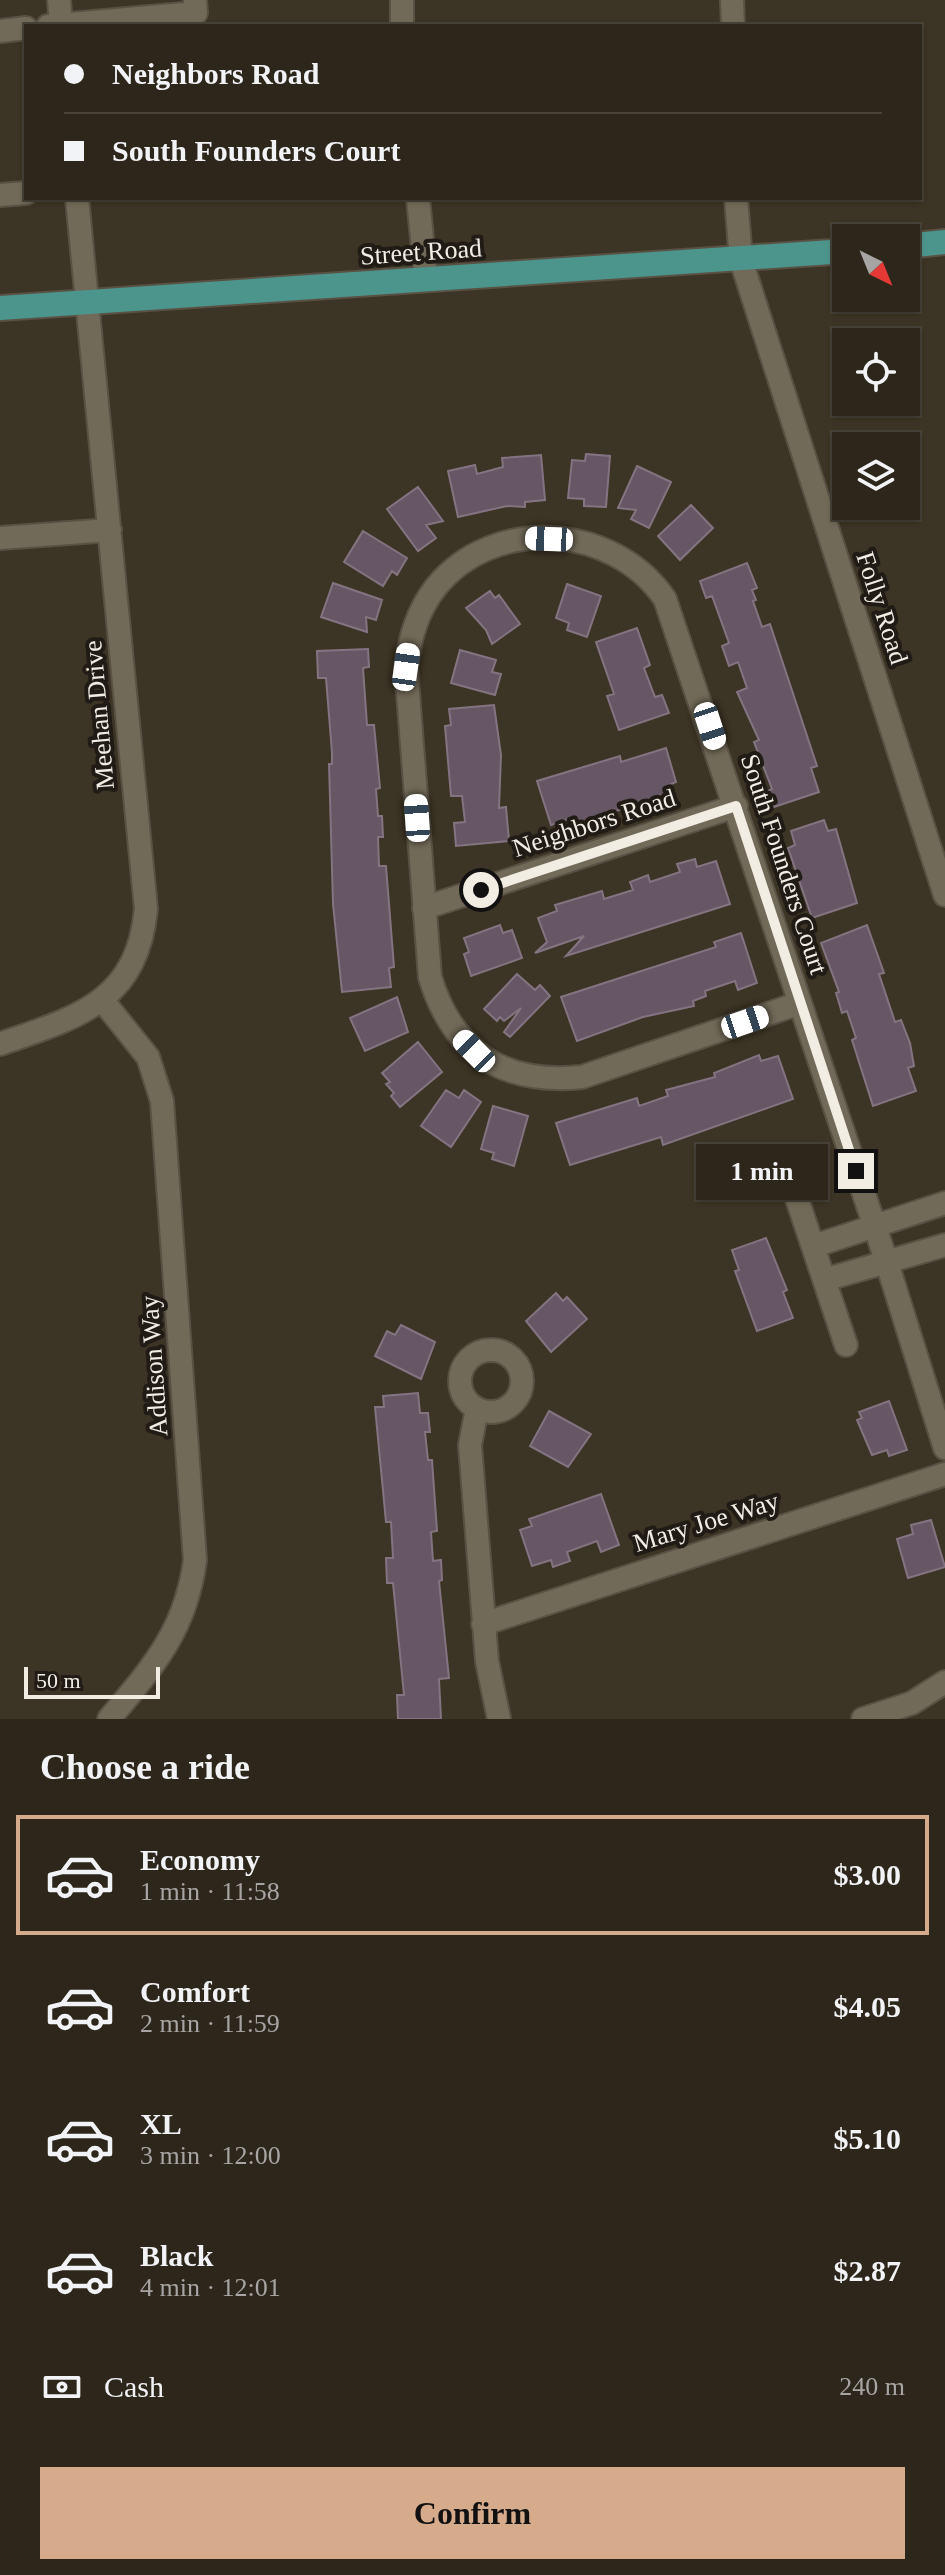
<!DOCTYPE html>
<meta charset="utf-8">
<style>
:root{--surface:#2d271b;--page:#352f24;--text:#f1f3f6;--muted:#a7a5a3;--line:#48443a;--accent:#d6ab8b}
body{margin:0;font-family:"Times New Roman",serif;background:var(--page);color:var(--text);height:100vh;display:flex;flex-direction:column;font-size:30px;white-space:nowrap}
*{box-sizing:border-box;margin:0}
p{font-size:26px;color:var(--muted)}
.icon{flex:none;width:44px;height:44px;fill:none;stroke:currentColor;stroke-width:2;stroke-linecap:round;stroke-linejoin:round}
.map{position:relative;height:1719px;overflow:hidden}
.side{display:flex;flex-direction:column;background:var(--surface);flex:1}
.side>*{flex:none}
.hud{position:absolute;left:24px;top:24px;width:898px;height:176px;border-radius:0px;box-shadow:0 2px 6px #0004,0 0 0 2px var(--line);display:grid;align-content:center;height:176px;padding:0 40px;background:var(--surface)}
.needle{width:52px;rotate:137deg}
.buttons{position:absolute;left:832px;top:224px;display:grid;gap:16px}
.buttons a{display:grid;place-items:center;width:88px;height:88px;border-radius:0px;background:var(--surface);box-shadow:0 2px 6px #0004,0 0 0 2px var(--line);font-size:40px}
.scale{position:absolute;left:24px;bottom:20px;width:136px;box-sizing:border-box;padding-left:8px;border:4px solid #f2ede3;border-top:0;font-size:22px;line-height:28px;white-space:nowrap;color:#f2ede3;-webkit-text-stroke:6px #201c15;paint-order:stroke}
.end{position:absolute;width:36px;height:36px;margin:-18px;border:10px solid #f2ede3;background:#111;box-shadow:0 0 0 4px #111}
.from{border-radius:50%}
.bubble{position:absolute;height:56px;border-radius:0px;background:var(--surface);box-shadow:0 2px 6px #0004,0 0 0 2px var(--line);font-size:26px;font-weight:700;line-height:56px;text-align:center}
.car{position:absolute;width:24px;height:48px;margin:-24px -12px;border-radius:10px;box-shadow:0 0 6px 2px #0007;background:linear-gradient(#fff 24%,#345 0 40%,#fff 0 76%,#345 0 86%,#fff 0)}
.hud b{display:flex;align-items:center;gap:28px;height:76px;font-size:30px}
.hud b+b{border-top:2px solid var(--line)}
.hud i{width:20px;height:20px;background:var(--text)}
ul{padding:0;list-style:none}
li{display:flex;align-items:center;gap:24px;height:120px;margin:0 16px 12px;padding:0 24px;border:4px solid transparent;border-radius:0px}
li div{flex:1}
li b{display:block;font-size:30px}
li em{font-style:normal;font-weight:700}
li.selected{border-color:var(--accent)}
li>.icon{width:72px;height:72px;stroke-width:1.5}
h2{padding:0 40px;font-size:36px;line-height:96px}
.pay{display:flex;align-items:center;gap:20px;height:88px;padding:0 40px;font-size:30px}
.pay p{margin-inline-start:auto}
.button{display:flex;gap:16px;margin-top:auto;padding:16px 40px}
.button a{flex:1;height:92px;border-radius:0px;background:var(--accent);color:#111;font-size:32px;font-weight:700;line-height:92px;text-align:center}
.map>svg:first-child{display:block}
.building{fill:#675764;stroke:#847381;stroke-width:2}
.lines{fill:none;stroke-linecap:round;stroke-linejoin:round}
.minor-casing{stroke:#595244;stroke-width:26}
.major-casing{stroke:#595244;stroke-width:28}
.minor{stroke:#726a58;stroke-width:22}
.major{stroke:#4c958d;stroke-width:24}
.route{stroke:#f2ede3;stroke-width:10}
.labels{text-anchor:middle;dominant-baseline:central;stroke-width:8;stroke-linejoin:round;paint-order:stroke}
.street-label{font-size:26px;fill:#f2ede3;stroke:#201c15}
</style>
<div class="map">
<svg width="945" height="1719" viewBox="0 0 945 1719">
<rect width="100%" height="100%" fill="#3c3424"/>
<!-- building -->
<path class="building" d="M586,454l24,2 -4,51 -22,-1v-7l-16,-1 4,-38 13,1z
M541,455l4,45 -20,2v5l-18,-1 -49,11 -10,-46 27,-6 2,9 26,-7 -1,-9z
M637,466l34,16 -22,46 -18,-9 5,-9 -18,-2z
M418,487l25,34 -17,4 10,13 -18,13 -31,-42z
M691,505l22,23 -33,32 -22,-24z
M363,531l44,27 -10,17 -5,-4 -9,15 -39,-24z
M747,563l10,25 -5,2 4,10 -3,1 9,26 8,-3 47,142 -6,2 8,24 -45,15 -6,-16 4,-2 -18,-47 5,-2 -22,-48 10,-4 -9,-26 -9,4 -7,-20 7,-3 -17,-47 -6,2 -6,-17z
M333,583l49,17 -6,20 -10,-3 1,15 -46,-15z
M567,584l34,12 -14,41 -20,-7 2,-7 -13,-5z
M490,591l5,7 4,-3 21,29 -28,20 -6,-14 -20,-22z
M637,628l13,37 -6,3 11,29 7,-2 7,18 -50,17 -12,-34 7,-2 -18,-52z
M368,649l1,18 -6,1 4,57h7l6,63 -4,1 2,27h4l1,21h-5l1,29h7l8,101 -5,1 2,19 -49,5 -9,-88 -4,-140h3v-11l-6,-75h-8l-1,-27z
M460,650l36,10 -4,12 9,2 -6,21 -44,-12z
M494,705l7,50 -2,53 7,-1 3,34 -53,5 -2,-23 11,-1 -3,-26h-11l-6,-70 6,-1 -2,-16z
M666,748l10,34 -5,2 2,7 -74,26 -28,7 -2,-5 -18,6 -14,-44 83,-25 1,6z
M824,820l4,11 8,-2 21,74 -45,15 -24,-70 7,-3 -4,-14z
M695,859l2,8 19,-6 14,43 -164,52 18,-20 -49,17 12,-11 -9,-24 19,-7 -2,-6 47,-14 2,8 29,-9 -3,-8 18,-7 2,7 30,-10 -3,-8z
M500,925l3,8 9,-3 10,28 -51,18 -7,-22 5,-2 -5,-14z
M867,925l17,48 -5,1 16,48 6,-2 9,23 4,23 -6,2 8,23 -43,15 -21,-66 4,-2 -9,-27 -5,2 -6,-20 3,-1 -18,-49z
M741,933l16,50 -19,7 -3,-9 -30,10 1,5 -13,5 1,5 -51,11 -66,24 -16,-44 155,-50 -2,-5z
M517,974l18,16 5,-5 10,11 -40,41 -6,-5 17,-24 -17,13 -4,-4 -3,4 -13,-12z
M397,997l11,35 -43,19 -15,-33z
M418,1042l24,30 -42,35 -9,-11 3,-3 -8,-9 4,-2 -8,-9z
M759,1055l2,6 17,-5 15,43 -130,46 -2,-8 -91,28 -14,-42 81,-25 2,8 29,-10 -2,-6 49,-13 -1,-4z
M446,1090l13,8 5,-8 17,12 -30,45 -30,-21z
M493,1106l35,10 -14,50 -22,-7 2,-6 -13,-4z
M766,1238l21,52 -4,2 10,26 -36,13 -22,-60 4,-1 -7,-20z
M556,1293l7,8 4,-4 20,22 -36,33 -25,-31z
M401,1325l34,17 -14,37 -46,-23 12,-25 8,4z
M418,1393l2,20h8l2,19h-5l3,28h4l5,71 -6,1 2,29 8,-1 1,20 -3,1 10,97 -10,1 2,40h-43l-1,-24h7l-11,-112h-6l-1,-25h7l-2,-36h-5l-11,-115h9l-1,-11z
M889,1401l18,49 -18,6 -2,-6 -15,5 -15,-35 5,-2 -3,-6z
M549,1411l42,23 -23,33 -38,-21z
M601,1494l18,51 -18,7 -4,-11 -30,11 3,9 -17,6 -2,-7 -19,6 -12,-36 12,-4 -3,-7z
M931,1520l14,47 -37,11 -11,-39 16,-5 -2,-9z"/>
<g class="lines">
<defs>
<path id="minor" d="M59,0l2,26
M732,0l1,26
M48,26l148,-13 -1,-13
M402,26v-26
M0,31l26,-3
M0,195l26,-2
M418,198l8,81
M736,198l5,62 204,635
M0,538l110,-8
M424,908l312,-102
M103,1001l45,56 14,44 33,459c-9,70 -42,107 -86,159
M800,1003l-218,74c-78,8 -129,-24 -152,-100l-24,-310c4,-29 11,-56 30,-80 58,-72 178,-63 229,12l222,664 58,185
M0,1044c78,-27 137,-42 146,-135l-69,-711
M794,1190l52,155
M814,1246l131,-43
M824,1280l121,-35
M460 1381a31 31 0 1 1 62 0a31 31 0 1 1-62 0Z
M477,1409l-7,36 17,216 12,58
M483,1624l462,-150
M863,1719l49,-16 33,-21"/>
<path id="major" d="M906,246l39,-4
M0,308l846,-57"/>
</defs>
<!-- minor casing -->
<use href="#minor" class="minor-casing"/>
<!-- major casing -->
<use href="#major" class="major-casing"/>
<!-- minor -->
<use href="#minor" class="minor"/>
<!-- major -->
<use href="#major" class="major"/>
</g>
<g class="lines">
<!-- route -->
<path class="route" d="M481,890l255,-84 120,365"/>
</g>
<g class="labels">
<!-- street labels -->
<g class="street-label">
<text transform="translate(421 252) rotate(-4)">Street Road</text>
<text transform="translate(882 608) rotate(72)">Folly Road</text>
<text transform="translate(99 715) rotate(-95)">Meehan Drive</text>
<text transform="translate(594 823) rotate(-18)">Neighbors Road</text>
<text transform="translate(784 864) rotate(72)">South Founders Court</text>
<text transform="translate(154 1366) rotate(-94)">Addison Way</text>
<text transform="translate(706 1522) rotate(-17)">Mary Joe Way</text>
</g>
</g>
</svg>
<div class="buttons">
<a><svg class="needle" viewBox="-14 -14 28 28"><path d="M0-13l5 13h-10z" fill="#e53935"/><path d="M0 13l5-13h-10z" fill="#a7a5a3"/></svg></a>
<a><svg class="icon" aria-label="locate" viewBox="0 0 24 24"><circle cx="12" cy="12" r="6"/><path d="M12 2v4M12 18v4M2 12h4M18 12h4"/></svg></a>
<a><svg class="icon" aria-label="layers" viewBox="0 0 24 24"><path d="M12 4l9 5-9 5-9-5zM3 14l9 5 9-5"/></svg></a>
</div>
<div class="scale">50 m</div>
<i class="end from" style="left:481px;top:890px"></i>
<i class="end" style="left:856px;top:1171px"></i>
<div class="bubble" style="left:696px;top:1144px;width:132px">1 min</div>
<i class="car" style="left:549px;top:539px;rotate:272deg"></i>
<i class="car" style="left:406px;top:667px;rotate:8deg"></i>
<i class="car" style="left:710px;top:726px;rotate:162deg"></i>
<i class="car" style="left:417px;top:818px;rotate:356deg"></i>
<i class="car" style="left:745px;top:1022px;rotate:71deg"></i>
<i class="car" style="left:474px;top:1051px;rotate:315deg"></i>
<div class="hud">
<b><i class="from"></i>Neighbors Road</b>
<b><i></i>South Founders Court</b>
</div>
</div>
<section class="side">
<h2>Choose a ride</h2>
<ul>
<li class="selected"><svg class="icon" aria-label="car" viewBox="0 0 24 24"><path d="M5 17H2v-5l4-1 3-4h7l3 4 3 1v5h-3M9 17h6M6 11h13"/><circle cx="7" cy="17" r="2"/><circle cx="17" cy="17" r="2"/></svg><div><b>Economy</b><p>1 min · 11:58</p></div><em>$3.00</em></li>
<li><svg class="icon" aria-label="car" viewBox="0 0 24 24"><path d="M5 17H2v-5l4-1 3-4h7l3 4 3 1v5h-3M9 17h6M6 11h13"/><circle cx="7" cy="17" r="2"/><circle cx="17" cy="17" r="2"/></svg><div><b>Comfort</b><p>2 min · 11:59</p></div><em>$4.05</em></li>
<li><svg class="icon" aria-label="car" viewBox="0 0 24 24"><path d="M5 17H2v-5l4-1 3-4h7l3 4 3 1v5h-3M9 17h6M6 11h13"/><circle cx="7" cy="17" r="2"/><circle cx="17" cy="17" r="2"/></svg><div><b>XL</b><p>3 min · 12:00</p></div><em>$5.10</em></li>
<li><svg class="icon" aria-label="car" viewBox="0 0 24 24"><path d="M5 17H2v-5l4-1 3-4h7l3 4 3 1v5h-3M9 17h6M6 11h13"/><circle cx="7" cy="17" r="2"/><circle cx="17" cy="17" r="2"/></svg><div><b>Black</b><p>4 min · 12:01</p></div><em>$2.87</em></li>
</ul>
<div class="pay"><svg class="icon" aria-label="cash" viewBox="0 0 24 24"><path d="M3 7h18v10H3z"/><circle cx="12" cy="12" r="2"/></svg>Cash<p>240 m</p></div>
<div class="button"><a>Confirm</a></div>
</section>
